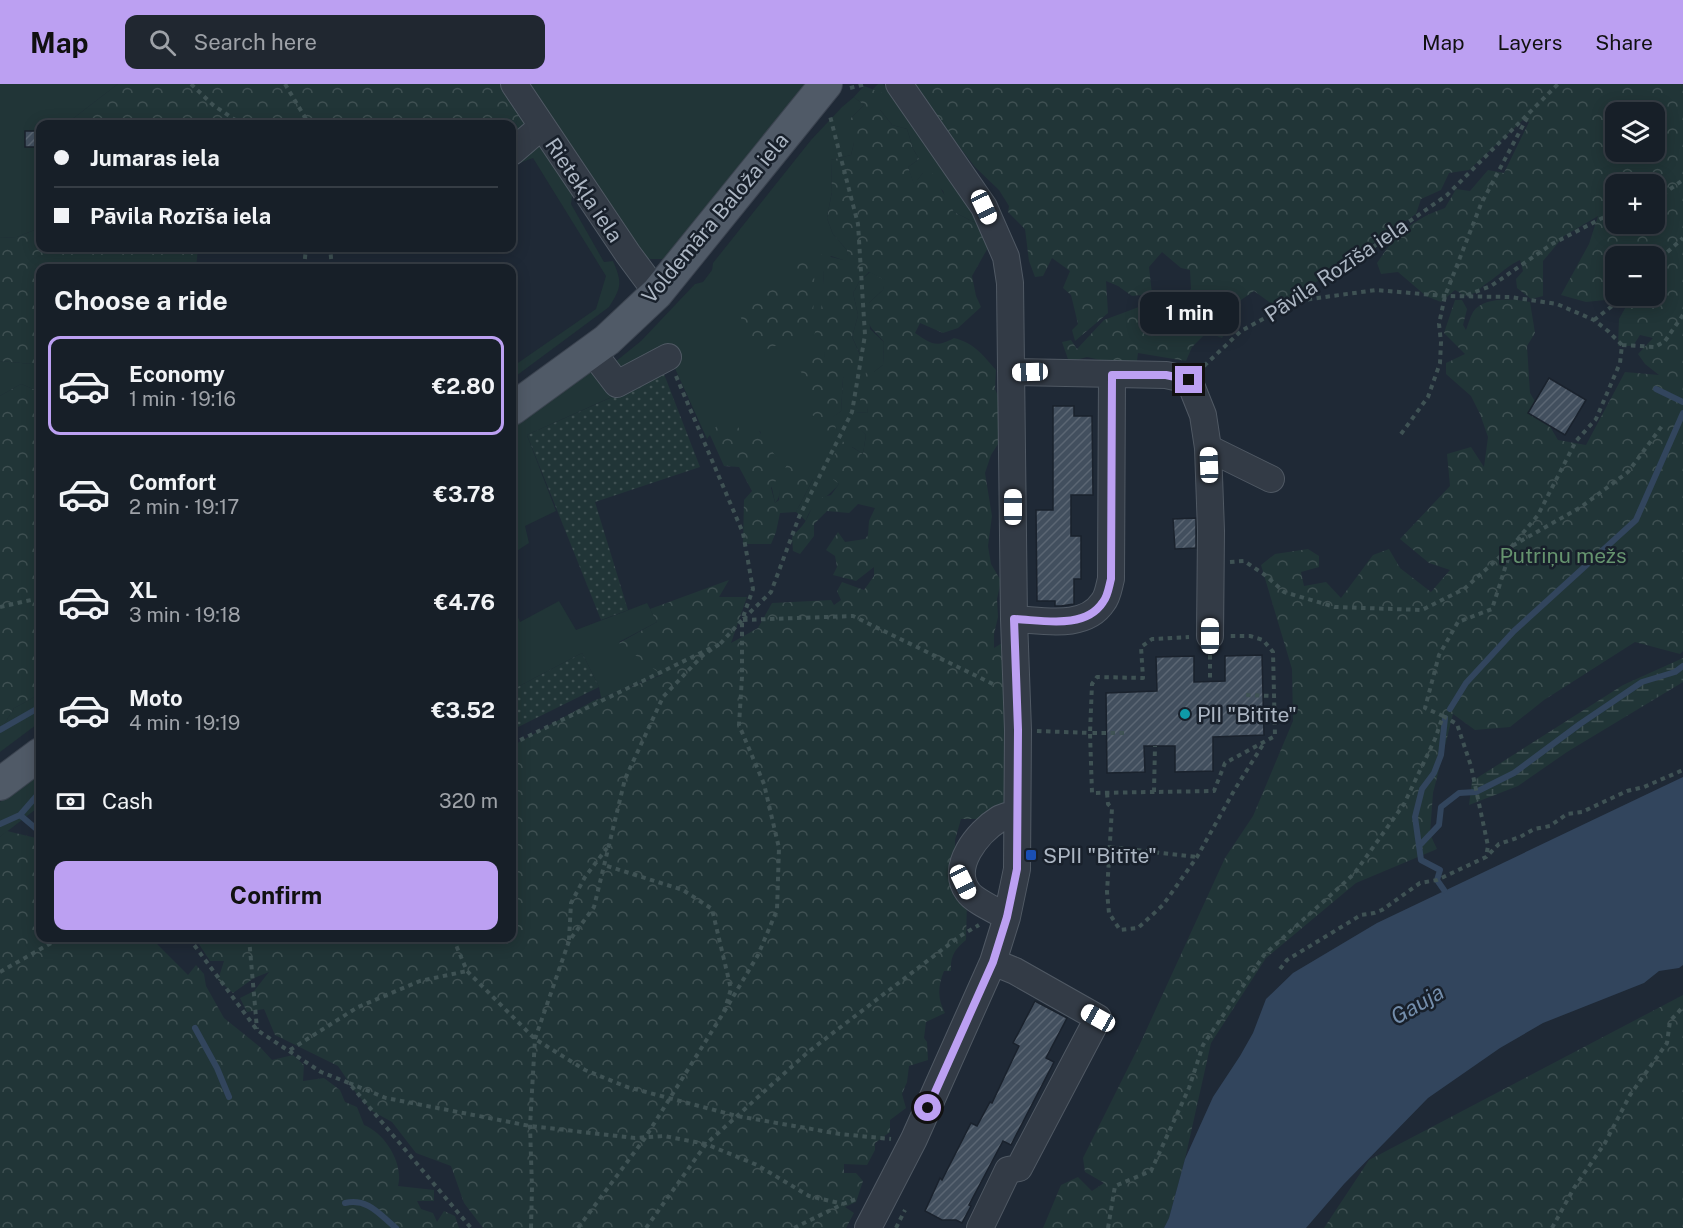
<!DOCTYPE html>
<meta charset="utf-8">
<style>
:root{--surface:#171f28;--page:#202730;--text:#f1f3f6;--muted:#9ea2a8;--line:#363d45;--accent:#bca0f2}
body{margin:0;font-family:"Public Sans",sans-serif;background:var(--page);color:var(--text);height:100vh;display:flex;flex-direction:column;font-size:22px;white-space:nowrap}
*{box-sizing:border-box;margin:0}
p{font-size:20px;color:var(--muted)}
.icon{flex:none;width:33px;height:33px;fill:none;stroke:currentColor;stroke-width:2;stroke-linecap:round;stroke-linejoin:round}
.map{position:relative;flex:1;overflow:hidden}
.panel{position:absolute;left:36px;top:180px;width:480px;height:678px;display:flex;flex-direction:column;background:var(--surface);border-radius:12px;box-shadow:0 3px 15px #0003,0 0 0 2px var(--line)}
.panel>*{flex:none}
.top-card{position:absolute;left:36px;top:36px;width:480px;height:132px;border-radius:12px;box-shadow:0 3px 15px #0003,0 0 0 2px var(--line);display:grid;align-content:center;height:132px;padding:0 18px;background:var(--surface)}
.buttons{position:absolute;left:1605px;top:18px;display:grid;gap:12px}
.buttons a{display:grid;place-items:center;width:60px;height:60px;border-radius:12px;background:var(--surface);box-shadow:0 3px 15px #0003,0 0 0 2px var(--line);font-size:30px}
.end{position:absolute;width:27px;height:27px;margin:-14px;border:8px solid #bca0f2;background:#111;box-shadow:0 0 0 3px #111}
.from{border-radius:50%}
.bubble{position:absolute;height:42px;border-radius:12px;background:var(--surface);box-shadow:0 3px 15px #0003,0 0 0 2px var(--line);font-size:20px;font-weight:700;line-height:42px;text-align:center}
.car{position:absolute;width:18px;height:36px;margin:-18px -9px;border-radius:8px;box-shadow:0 0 4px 2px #0007;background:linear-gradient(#fff 24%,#345 0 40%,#fff 0 76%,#345 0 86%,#fff 0)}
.top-card b{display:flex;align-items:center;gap:21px;height:57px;font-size:22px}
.top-card b+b{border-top:2px solid var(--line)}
.top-card i{width:15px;height:15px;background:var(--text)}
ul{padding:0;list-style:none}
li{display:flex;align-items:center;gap:18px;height:99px;margin:0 12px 9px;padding:0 6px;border:3px solid transparent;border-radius:12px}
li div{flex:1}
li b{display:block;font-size:22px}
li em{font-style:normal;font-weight:700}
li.current{border-color:var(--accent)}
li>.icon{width:54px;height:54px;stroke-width:1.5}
h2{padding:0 18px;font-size:27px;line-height:72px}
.pay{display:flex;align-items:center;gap:15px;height:66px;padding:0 18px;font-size:22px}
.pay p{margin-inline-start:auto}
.primary-button{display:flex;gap:12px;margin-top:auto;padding:12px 18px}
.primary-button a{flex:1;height:69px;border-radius:12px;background:var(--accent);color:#111;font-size:24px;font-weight:700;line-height:69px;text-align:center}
header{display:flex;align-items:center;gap:36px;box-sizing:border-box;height:84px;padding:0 30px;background:var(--accent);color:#111}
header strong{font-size:28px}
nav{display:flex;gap:33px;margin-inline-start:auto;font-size:21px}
.search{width:420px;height:54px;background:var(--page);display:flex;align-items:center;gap:15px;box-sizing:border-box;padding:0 21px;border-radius:12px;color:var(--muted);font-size:22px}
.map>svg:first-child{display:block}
.grass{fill:#213537}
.forest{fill:url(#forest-crowns);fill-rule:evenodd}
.wetland{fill:url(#wetland-marsh)}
.park{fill:url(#park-dots)}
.water{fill:#32455d}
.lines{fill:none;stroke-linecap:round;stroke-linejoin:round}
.stream{stroke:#32455d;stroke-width:6}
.building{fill:url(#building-hatch);stroke:#1a222d;stroke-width:1.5}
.minor-casing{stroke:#505964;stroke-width:28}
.major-casing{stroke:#3c4450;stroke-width:34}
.path{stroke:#3f5254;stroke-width:4;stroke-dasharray:4.5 4.5;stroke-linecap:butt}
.minor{stroke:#333b46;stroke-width:26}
.major{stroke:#505a67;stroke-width:32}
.route{stroke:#bca0f2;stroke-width:8}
.culture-dot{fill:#0f9aa8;stroke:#18202b;stroke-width:2}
.transit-dot{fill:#1a4fb4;stroke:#18202b;stroke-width:2}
.labels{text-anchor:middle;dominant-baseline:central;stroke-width:5;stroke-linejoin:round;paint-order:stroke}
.street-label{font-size:21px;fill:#acb6c3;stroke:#18202b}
.park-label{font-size:21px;fill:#65936e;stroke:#18202b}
.poi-label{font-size:21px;fill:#acb6c3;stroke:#18202b;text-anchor:start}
.water-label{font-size:22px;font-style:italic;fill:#748eac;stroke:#18202b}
</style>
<header>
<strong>Map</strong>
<div class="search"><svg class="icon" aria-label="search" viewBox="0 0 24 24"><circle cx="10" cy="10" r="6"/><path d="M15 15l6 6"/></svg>Search here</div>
<nav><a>Map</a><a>Layers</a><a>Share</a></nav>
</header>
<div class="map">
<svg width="1683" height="1144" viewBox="0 0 1683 1144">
<defs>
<pattern id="forest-crowns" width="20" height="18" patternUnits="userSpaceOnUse" patternTransform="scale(1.5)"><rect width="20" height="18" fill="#213537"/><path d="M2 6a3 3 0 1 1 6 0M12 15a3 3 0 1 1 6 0" fill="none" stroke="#3f5052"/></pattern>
<pattern id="wetland-marsh" width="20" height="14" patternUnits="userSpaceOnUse" patternTransform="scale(1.5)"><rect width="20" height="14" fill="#213537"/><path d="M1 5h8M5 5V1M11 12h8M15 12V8" fill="none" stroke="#3f5052"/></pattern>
<pattern id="park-dots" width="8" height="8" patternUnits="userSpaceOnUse" patternTransform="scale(1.5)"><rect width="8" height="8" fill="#213537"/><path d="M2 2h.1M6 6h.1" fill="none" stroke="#3f5052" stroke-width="1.8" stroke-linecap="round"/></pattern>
<pattern id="building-hatch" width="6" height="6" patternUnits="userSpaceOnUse" patternTransform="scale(1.5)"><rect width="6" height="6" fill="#424f5e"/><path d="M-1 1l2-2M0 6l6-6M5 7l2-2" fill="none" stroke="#5b6673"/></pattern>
</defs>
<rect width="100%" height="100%" fill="#1f2936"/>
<!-- grass -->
<path class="grass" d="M0,0h118l-48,37v3h-30v104l-23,9 -17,1z
M525,0h287l-141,175h-21l-13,-7z
M878,0h5l15,16 64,93 19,33 -27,-14 -8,-10 -3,-11 -20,-18 -9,12 -6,-18 11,-8 -6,-10 -6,-20 -15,-4 -12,-15 -7,-21z
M854,13l10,8 -13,13 3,25 -3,12 -20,5 1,32 -5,26 6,16 14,16 2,12 -18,-6 -7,15 -1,17 2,70 -9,20 -1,19 17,20 9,-6 2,-33 17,-24 -8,-17 6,-22 -5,-22 6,-11 11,-10 16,8 -3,10 -14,13 1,26 14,13 -1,23 -9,7 -7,35 1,6 -13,-1v12l11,11 -3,19 -11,-7 -18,32 5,5c-12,16 -28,18 -33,37l-10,-9 17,-33 -33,2c0,8 1,16 -5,22l-15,-72 -13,13 -37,-9 -3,4 -39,-86c-15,6 -40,22 -53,9l26,-21 54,-57 8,-2 9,-12 1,-7 98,-123 31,-33z
M522,24l51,83 -2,13 33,58 9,-1c9,21 9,26 -4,46l-97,72v-12l84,-58 10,-33 -73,-118 -21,8v-34z
M0,277l33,3 7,3v25l-19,-8 -21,12z
M584,286l16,1 14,25 -87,39 29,76 -31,15 4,17 -17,11v-131z
M559,517l17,29 71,-27 10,19 -38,20 44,32 -62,24 -2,-11 -17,-34 -70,37v-87l8,19z
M40,610v28l-40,30v-21l14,-23z
M40,688v34l-40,31v-35z"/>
<!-- forest -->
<path class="forest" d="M118,0h389l15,24 -10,24v-8h-442v-3z
M911,0h772v567l-3,3 -45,-12 -91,58 -34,27 -35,3 -22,-16 -20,79 -3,41 7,15 -81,34 -90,75 -55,85 -26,116 -16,59 -5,10h-121l18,-43 17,-8 14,14 12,-8 -19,-11 -2,-14 56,-112 86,-188 28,-42 40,-95 -1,-52 -31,-104 14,-11 33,-5 11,7v11l-18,5 3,14 22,-4 15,16 32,-43 16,-6 11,19 31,24 19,-22 -21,-7 -29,-24 50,-53 -3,-32 24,-7 13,20 4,-30 -8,-23 -9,-18 -25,-22v-11l19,-9 -21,-21 11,-33h7l5,9 -4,16 3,5c2,-5 4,-13 7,-18 11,-16 42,-13 57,-10l5,31 -8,13 3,47 28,47 28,5 39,-73 34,3 -14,-11 -7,-10 15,-16 -13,-3 -7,11h-15l1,-27 13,-23h22v-40h-38v40h2l-3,3 -29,3 -25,-7 28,-51 9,-28 -34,20 -21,25v35l-12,3 -14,-11 -1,-9 7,-8 -3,-11c-14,7 -15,10 -26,18 -7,6 -11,6 -16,14l-13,4 -10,-6 -14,12 -15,-6 -28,-24 -17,2 -4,-11c19,-29 36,-44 68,-55l11,-19 14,2 18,-21 16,3 25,-51 -6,-2 -54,50 -20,3 -8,17 -20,9 -5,15 -129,88 -11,5 -22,-16 -13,9 -19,38 -15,-6 -15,15 -6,14 -48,-8 -2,15 -49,-11 -18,5 -7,-20 9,-2 6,9 27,-29 67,-25 8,8 12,-14 -1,-19 -9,-2 -19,-16 -13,15 3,27 -20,2 -14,-10 -12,-5 2,32 -33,28 -3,-11 6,-6 -7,-29 -8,-7 7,-17 -18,-13 -9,18 -8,1 -6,-16 -4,-32 -17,-17 1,-6 -10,-16 -24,-23zM1616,28h38v40h-38zM1616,100h38v40h-38z
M864,2l18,7 -2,17 12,15 15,4 6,20 6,10 -11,8 6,17 9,-11h9l22,39 27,14 9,18 -18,32 4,20 5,11 -23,21 -15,5 -23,-10 -5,10c16,11 21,15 39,5 20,5 29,17 42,32l-1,19 9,21 -4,31 -9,14 -6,18 7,43 -4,30 3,18 10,17 -4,18 1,18 -4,17v14l13,-8 3,125 -6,14 6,31 -28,9h-21l-6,21v18l12,43 -1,39c-11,9 -16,16 -15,31h-7c-6,15 -7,27 1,42l-19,9 -2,16 3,4 1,18 -19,6 -2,16 -5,12 4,14 -16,12v12l-15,11v7l-8,15 -23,-1v9h12l7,8 -7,21 -11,5 9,6 -8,15h-363l-19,-25 -13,-37 -35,-13 -24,-31 -20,-11 -16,-18 -18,-27 -63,-31 -11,-26 -17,3 -7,-14 14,-7 15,-19 -15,6 -21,15 -15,-13 6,-19h-14l-15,-23h317v-192l81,-45 69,-26 -43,-32 38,-21 -7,-13 79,-29 -10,17h28l-16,46 27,-15 14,-25 59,-3 3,5 7,-5 -4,-9 5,-9 22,8 10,-14v-9l-18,14 -23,-6 4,-8 -2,-11 -9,-6 12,-18 7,10 20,-3 3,-4 1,-14 6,-13 -17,-4 -9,9 -22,-2 -13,13v12l-14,18 -7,-3 -1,-14c4,-5 10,-10 13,-15 9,-15 6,-23 26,-27l8,-11 -15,-12 18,-31 21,13 3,-19 -12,-11 1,-12 13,1 -1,-6 -7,-7 6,-28h8l9,-7 1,-23c-15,-18 -17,-12 -15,-39l14,-13 2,-10 -16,-8 -10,10 -6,11 5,22 -6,22 8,18 -1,12 -16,11 -2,33 -8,6 3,12 -13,3 -5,-14 -12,-6 11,-11 -14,-18 12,-5 -11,-2 -6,-8 15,-4 -7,-14h8l11,7 -2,-13 -10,-5 8,-27 3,-41 -6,-17 30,7 -1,-11 -14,-16 -6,-16 5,-26 -1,-32 20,-5 3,-12 -10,-9 7,-16 13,-13 -10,-8z
M40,144v20h158l-2,20h-156v99l-7,-3 -33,-3v-123l17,-1z
M803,168l8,5 5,33 -6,4 5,3c-3,10 -1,22 -2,33l-8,7h-8l-42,17 -17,-44 24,-17 33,-10 -8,-13 12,-10z
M21,300l19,8v302l-26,14 -14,23v-335z
M718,340l19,1 10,18 12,-12 17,26 3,19 -8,12 4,15 4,-3 1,-19 7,-17 9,6 3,8 7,-2 7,3 -17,33 -16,1 -4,19 -5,12h-28l1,-44 8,-9 -13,-24 -15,-1 -14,-31z
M7,747l33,8v99h111l37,37 8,-10 8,9 2,12 18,32 36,29 12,13 21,-5 11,10 -1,16 21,-3 16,12 5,12 12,5 7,18c21,8 40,39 34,61l36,4v11h-17l4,8 12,4 4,9 7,-11 11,5 4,12h-459v-391z
M1683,911v233h-359l45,-68z"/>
<!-- wetland -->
<path class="wetland" d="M1683,574v24l-116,70 -49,34 -49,19 3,-24 16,-10 135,-86z"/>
<!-- park -->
<path class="park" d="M664,290l36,93 -105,35 33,108 -27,10 -74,-185z
M582,569l17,34 -87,43v-40z"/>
<!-- water -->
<path class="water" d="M1683,693v188l-4,3 -20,3 -15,12 -101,40 -43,25 -72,50 -84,86 -38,44h-142l5,-10 16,-59 28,-62 27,-41 13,-23 13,-34 27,-26 84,-50z"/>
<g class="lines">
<!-- stream -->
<path class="stream" d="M1656,305l27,13
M1450,625l16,-26 48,-52 122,-111 47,-107
M0,646l40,-23
M20,731l20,17
M0,740l20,-9 20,-23
M1419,762l20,-21 2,-18 18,-14 17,-1 38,-19 66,-49 62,-42 33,-10 8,-6
M1444,806l-7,-10 3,-10 -19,-10 -6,-43 7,-28 12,-16 7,-18 4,-37
M195,944l22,40 12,29
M345,1119c23,-5 34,11 51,25"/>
</g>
<!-- building -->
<path class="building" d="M25,47h15v16h-15z
M1549,294l37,22 -21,35 -37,-22z
M1053,322h21v10h18l1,79h-22v41h10v43h-7v25l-13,2h-6v-5h-18l-1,-91h17z
M1196,434v30l-21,1 -2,-30z
M1262,571l2,80 -51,2v34l-38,1v-26h-31l1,26 -38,1 -1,-80 51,-2 -1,-34 38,-1v26l31,-1v-25z
M1035,917l32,17 -21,40 8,4 -43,83 -8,-4 -34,64 2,1 -9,17 -6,-3h-14l-17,-9 15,-33 2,2 29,-57 6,3 13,-24 2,1 27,-57 -6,-3z"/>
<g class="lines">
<defs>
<path id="minor" d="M514,0l114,170 29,39
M512,68l29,-25
M591,266l26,34 51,-27
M1011,288l155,3 23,5 14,35 5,33 3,83 -1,105
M1208,364l63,31
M1014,535c28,1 71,11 89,-17 5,-6 6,-16 8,-23l1,-204
M1007,833c-10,-6 -33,-16 -39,-25 -19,-25 10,-60 31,-73 5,-3 13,-4 18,-6
M868,1144l46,-89 79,-177 14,-45 10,-48 1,-139 -4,-111 -4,-336 -4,-26 -22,-50 -85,-123
M980,1144l28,-58 11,-2 79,-150 -83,-47 -22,-9"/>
<path id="major" d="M512,325l95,-69 50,-47 169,-209
M0,700l40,-30"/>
</defs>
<!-- minor casing -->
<use href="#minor" class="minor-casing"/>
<!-- major casing -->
<use href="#major" class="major-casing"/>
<!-- path -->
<path class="path" d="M191,0l22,21 28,19
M285,0l24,40
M850,4l16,-4
M1654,113l9,-3 20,-14
M1654,180l29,-26
M286,184l46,-1 -2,-19
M304,184l2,-20
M1467,211l24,-9 61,-42 64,-33
M1594,236l26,-20 4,-4
M1622,261l33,2 10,-6 18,-26
M1204,282l37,-35 55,-30 151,-106 111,-111
M676,292l67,157 10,56 -11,31 -22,24
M1401,350l27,-37 12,-34 1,-21 -2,-18 6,-28 36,-92 47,-88
M1230,478l14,-1 21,14 19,17 51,15 87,3 42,-21 48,-43 26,-31 38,-74 20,-22 24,-56 2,-18 -14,-14 -14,-11 -37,-16 -47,-7 -65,-1 -69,-6 -80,11
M0,523l40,-9
M743,536l110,-4 142,69
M1210,571v27
M1246,611l28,1
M1443,632l14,8 14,42 17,80 -2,11
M1037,647l53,2 2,60 122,-2 11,-28 50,-27 -2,-84 -10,-12 -13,-4h-21
M1124,649h-34l2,-49 5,-7 46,1 -2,-31 11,-8 37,-2
M512,660l199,-96
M1154,708l1,-46
M1107,709l1,11 4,4 -5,84 2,21 11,17 18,-2 25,-23 34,-48 38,-68 29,-46
M37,723l3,2
M1110,763l87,10
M189,854l68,92 64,42 28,11 122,145
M249,854l8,91
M453,854l14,33 68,68 50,31 42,17 110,29 103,18 51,5
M569,856l2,-37 14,-26 22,-29
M1280,885l7,-9 74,-45 13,-2 8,-3 38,-27 17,-3 49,-23 13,-13 21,-7 14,-8 16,-3 17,-12 15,-2 45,-21 17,-4 39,-17
M0,888l60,-34
M724,928l34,-57 19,-45 2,-62 -15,-64 -25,-59 3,-48v-57l29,-28 28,-75 53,-105 13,-77 -7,-111 -28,-108
M290,966l68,-43 62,-26 47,-10
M349,999l37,15 144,28 105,12 29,-2 42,8 51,21 52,31 34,8
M531,1144l1,-40 -2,-62 5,-87 34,-98 25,-34 31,-128 38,-82 39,-41 19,-13
M578,1144l67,-90 79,-126 7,-23 -19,-80 -29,-19 -79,-25
M646,1144l60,-84 102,-92 152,-116 19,-11
M794,1144l49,-24 16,-6
M896,1144l9,-18
M1108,1144l7,-42 36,-15 38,-83 14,-43 61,-90 90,-81 50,-70 31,-65 8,-23 -18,-8 14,-53 19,-33 34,-13 20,-63 69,-39 47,-35 34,-46
M1552,1144l22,-40 31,-45 25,-48 37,-52 3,-22 13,-14"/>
<!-- minor -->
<use href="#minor" class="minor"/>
<!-- major -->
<use href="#major" class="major"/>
</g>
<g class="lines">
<!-- route -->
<path class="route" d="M928,1024l65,-146 14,-45 10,-48 1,-139 -4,-111c28,1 71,11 89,-17 5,-6 6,-16 8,-23l1,-204h54l23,5"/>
</g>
<!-- markers -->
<circle class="culture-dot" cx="1185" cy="630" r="6"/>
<rect class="transit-dot" x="1025" y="765" width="12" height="12" rx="3"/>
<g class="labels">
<!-- street labels -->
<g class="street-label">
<text transform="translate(584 106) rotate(56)">Rietekļa iela</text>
<text transform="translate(715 134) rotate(-50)">Voldemāra Baloža iela</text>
<text transform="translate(1336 186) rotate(-34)">Pāvila Rozīša iela</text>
</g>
<!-- park labels -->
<g class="park-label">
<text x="1563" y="471">Putriņu mežs</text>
</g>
<!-- poi labels -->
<g class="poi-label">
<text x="1197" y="630">PII "Bitīte"</text>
<text x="1043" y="771">SPII "Bitīte"</text>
</g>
<!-- water labels -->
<g class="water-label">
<text transform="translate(1417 920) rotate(-30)">Gauja</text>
</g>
</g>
</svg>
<div class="buttons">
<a><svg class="icon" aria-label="layers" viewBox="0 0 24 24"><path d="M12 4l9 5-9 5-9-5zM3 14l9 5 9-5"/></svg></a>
<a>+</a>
<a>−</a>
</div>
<i class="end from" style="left:928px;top:1024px"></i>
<i class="end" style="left:1189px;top:296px"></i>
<div class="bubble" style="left:1140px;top:208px;width:99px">1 min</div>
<i class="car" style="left:984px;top:123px;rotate:155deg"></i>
<i class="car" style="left:1030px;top:288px;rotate:268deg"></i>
<i class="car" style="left:1209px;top:381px;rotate:358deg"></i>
<i class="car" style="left:1013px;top:423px;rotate:0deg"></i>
<i class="car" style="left:1210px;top:552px;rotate:0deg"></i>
<i class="car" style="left:963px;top:798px;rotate:154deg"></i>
<i class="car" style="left:1098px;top:934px;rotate:299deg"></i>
<div class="top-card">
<b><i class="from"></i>Jumaras iela</b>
<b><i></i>Pāvila Rozīša iela</b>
</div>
<section class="panel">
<h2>Choose a ride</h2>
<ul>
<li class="current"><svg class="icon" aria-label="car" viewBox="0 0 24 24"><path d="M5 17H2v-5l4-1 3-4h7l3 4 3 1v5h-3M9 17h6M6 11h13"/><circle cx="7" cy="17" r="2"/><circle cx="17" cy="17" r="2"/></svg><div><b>Economy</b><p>1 min · 19:16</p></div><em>€2.80</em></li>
<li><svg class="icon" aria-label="car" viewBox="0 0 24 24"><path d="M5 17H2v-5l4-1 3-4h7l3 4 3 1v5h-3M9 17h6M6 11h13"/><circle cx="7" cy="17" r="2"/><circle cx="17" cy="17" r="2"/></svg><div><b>Comfort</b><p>2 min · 19:17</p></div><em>€3.78</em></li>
<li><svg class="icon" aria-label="car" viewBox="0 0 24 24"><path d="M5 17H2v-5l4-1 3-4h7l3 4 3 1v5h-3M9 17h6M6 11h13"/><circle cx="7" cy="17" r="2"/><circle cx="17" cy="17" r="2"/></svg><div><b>XL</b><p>3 min · 19:18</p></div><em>€4.76</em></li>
<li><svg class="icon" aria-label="car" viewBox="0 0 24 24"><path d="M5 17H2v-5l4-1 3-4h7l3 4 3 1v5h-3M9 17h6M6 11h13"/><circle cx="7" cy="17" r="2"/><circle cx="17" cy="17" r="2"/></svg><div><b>Moto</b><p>4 min · 19:19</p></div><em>€3.52</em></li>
</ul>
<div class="pay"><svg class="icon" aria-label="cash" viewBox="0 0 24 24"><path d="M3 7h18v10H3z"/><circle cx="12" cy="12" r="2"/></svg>Cash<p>320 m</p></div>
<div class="primary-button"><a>Confirm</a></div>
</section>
</div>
